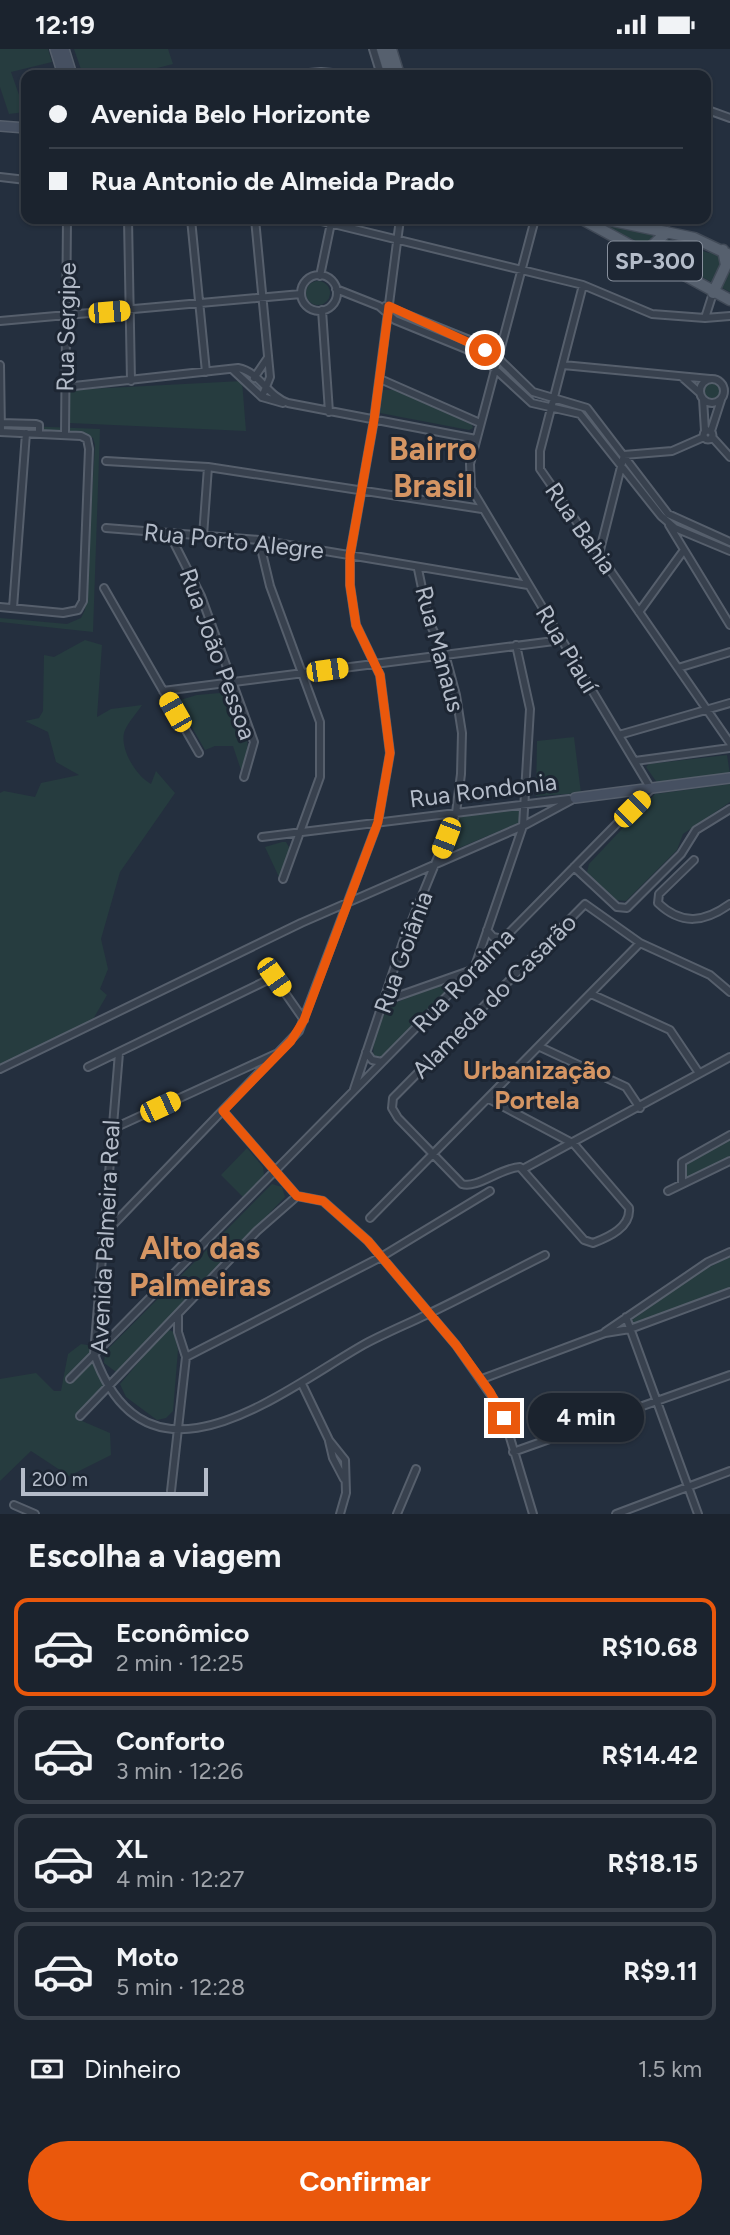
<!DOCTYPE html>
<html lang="pt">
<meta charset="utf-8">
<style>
:root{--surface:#1b232e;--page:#282f3a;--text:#f1f3f6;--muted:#a0a4aa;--line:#39404a;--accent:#ea580c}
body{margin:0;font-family:Figtree,sans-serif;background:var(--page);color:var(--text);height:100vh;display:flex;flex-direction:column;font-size:26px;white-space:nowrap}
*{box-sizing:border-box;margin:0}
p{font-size:23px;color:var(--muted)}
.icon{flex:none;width:38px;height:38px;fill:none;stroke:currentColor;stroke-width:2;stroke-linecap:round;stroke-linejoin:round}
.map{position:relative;height:1465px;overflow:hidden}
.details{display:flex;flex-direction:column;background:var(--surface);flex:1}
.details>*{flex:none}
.top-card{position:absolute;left:21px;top:21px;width:690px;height:154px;border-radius:14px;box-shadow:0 2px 5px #0004,0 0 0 2px var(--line);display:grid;align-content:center;height:154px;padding:0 28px;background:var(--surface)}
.scale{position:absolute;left:21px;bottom:18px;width:187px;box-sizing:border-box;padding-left:7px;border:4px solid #b4bcc9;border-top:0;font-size:19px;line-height:24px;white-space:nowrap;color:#b4bcc9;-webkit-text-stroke:5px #1d2633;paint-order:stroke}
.end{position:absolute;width:32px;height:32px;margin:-16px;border:9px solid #ea580c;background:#fff;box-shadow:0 0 0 4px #fff}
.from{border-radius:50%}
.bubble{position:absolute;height:49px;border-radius:24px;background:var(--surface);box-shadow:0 2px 5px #0004,0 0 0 2px var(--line);font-size:23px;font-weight:700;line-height:49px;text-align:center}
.car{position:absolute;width:21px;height:42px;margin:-21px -10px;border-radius:9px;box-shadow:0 0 5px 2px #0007;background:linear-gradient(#f5c518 24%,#345 0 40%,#f5c518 0 76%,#345 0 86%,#f5c518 0)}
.top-card b{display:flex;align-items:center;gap:24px;height:66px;font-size:26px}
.top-card b+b{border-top:2px solid var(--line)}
.top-card i{width:18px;height:18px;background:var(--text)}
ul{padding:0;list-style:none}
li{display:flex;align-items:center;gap:21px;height:98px;margin:0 14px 10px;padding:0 14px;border:4px solid var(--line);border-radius:14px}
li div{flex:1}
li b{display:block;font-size:26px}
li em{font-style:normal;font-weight:700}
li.on{border-color:var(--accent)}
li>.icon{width:63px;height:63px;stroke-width:1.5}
h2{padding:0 28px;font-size:32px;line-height:84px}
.pay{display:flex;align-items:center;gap:18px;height:77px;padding:0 28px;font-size:26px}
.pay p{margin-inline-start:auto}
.action{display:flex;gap:14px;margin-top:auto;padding:14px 28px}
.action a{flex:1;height:80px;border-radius:42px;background:var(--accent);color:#fff;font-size:28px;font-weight:700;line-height:80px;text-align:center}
.status{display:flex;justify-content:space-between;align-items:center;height:49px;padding:0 35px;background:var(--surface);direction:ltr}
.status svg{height:19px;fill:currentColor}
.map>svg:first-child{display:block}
.green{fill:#263c3f}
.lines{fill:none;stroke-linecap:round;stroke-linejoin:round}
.street-casing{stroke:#565f6c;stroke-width:10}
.secondary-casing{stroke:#565f6c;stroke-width:12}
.primary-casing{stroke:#414a57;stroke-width:13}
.street{stroke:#38414e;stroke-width:6}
.secondary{stroke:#465061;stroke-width:9}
.primary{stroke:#56606e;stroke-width:10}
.route{stroke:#ea580c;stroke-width:9}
.labels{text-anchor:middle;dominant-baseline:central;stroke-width:6;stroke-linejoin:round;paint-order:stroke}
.shield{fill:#1d2633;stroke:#878f9c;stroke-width:2}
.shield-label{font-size:23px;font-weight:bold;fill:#b4bcc9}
.street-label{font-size:24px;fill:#b4bcc9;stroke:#1d2633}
.neighbourhood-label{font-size:26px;font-weight:bold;fill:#d59563;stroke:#1d2633}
.district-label{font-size:32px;font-weight:bold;fill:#d59563;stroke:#1d2633}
</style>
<div class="status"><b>12:19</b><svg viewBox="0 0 49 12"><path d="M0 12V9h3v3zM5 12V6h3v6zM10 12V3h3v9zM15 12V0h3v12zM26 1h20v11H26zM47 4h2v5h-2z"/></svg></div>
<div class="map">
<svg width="730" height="1465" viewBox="0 0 730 1465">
<rect width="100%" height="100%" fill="#242f3e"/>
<!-- green -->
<path class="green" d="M0,0h48l4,13 -41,10 14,40 -16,2 -9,-27z
M74,0h94l5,15 -43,11h-47z
M598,172l72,15 -2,4 41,13 6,-3 15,10v32z
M306 244a12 12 0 1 1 24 0a12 12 0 1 1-24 0Z
M242,332l4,50 -177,-8v-33z
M703 342a9 9 0 1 1 18 0a9 9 0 1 1-18 0Z
M383,341h13l75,32 2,6 -4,2 -89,-17z
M0,376l100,4 -7,203 -93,-10v-4l67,6 14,-6 4,-8 10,-165 -2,-7 -12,-6 -81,-4z
M85,591l17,5 -5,72 14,-8 31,-4c-5,8 -13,16 -17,25 -7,17 11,46 26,54l5,-13 19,22 -55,79 -19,67 7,30 -8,20 7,6 -15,26 -92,48v-276l4,-2 31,6 6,-14 38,-8 -23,-13 -8,-30 -23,-11 14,-3 4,-7 1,-56 10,2z
M231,643c12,31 24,48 11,81l-9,-27h-18l-10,4 -28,-49 20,-6z
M574,688l7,56 -45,3 1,-55z
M727,706l3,19 -72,10 -12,-17 3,-3z
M730,735v18l-47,32 -6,16 -51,51 -11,-1 -28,-28 2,-8 66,-70z
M520,758l2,5 -4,11 -66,28 -4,-1 -2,-6 12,-29z
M282,793h4l4,7 -11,28 -14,-30z
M446,933l4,1v5l-70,70 -7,-1 1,-19 14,-32z
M730,1089v18l-40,22 -7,1v-14z
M247,1099l16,19 1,8 -21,22 -22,-22z
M272,1135l10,3 3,10 -169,175 -12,-9 1,-11z
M730,1208v31l-87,33 -9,2 -2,-3 67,-48z
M167,1280l7,3 4,18 -5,61 -7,7 -9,2 -31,-23 -6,-13z
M81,1295l19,3 -3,16 8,20 -23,38 28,12 1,22 -42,21 -38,-25 -31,30v-102l36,-6 18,18h7l7,-37z"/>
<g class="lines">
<defs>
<path id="street" d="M373,0l8,26
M705,60l25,9
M0,128l26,3
M128,170l3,162
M191,170l15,153
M255,170l15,158 -8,20
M313,170l270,66 69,29 53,4 25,-2
M301 244a18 18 0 1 1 36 0a18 18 0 1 1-36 0Z
M320,227l11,-53
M583,236l-43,166v18l190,274
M336,240l43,17 16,14 76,31 12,7 49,45 48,11 81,102 14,12 55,23
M385,257l87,35 27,18 34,33 54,16 81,106 62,28
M322,261l7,102
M705,269l8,-25
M0,272l301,-27
M0,316l1,67
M563,316l147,14
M232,320l30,28 21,6
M682,328l18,16
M254,329l13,-19
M380,330l100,44
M700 342a12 12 0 1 1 24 0a12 12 0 1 1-24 0Z
M65,338l173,-19c22,4 29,28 50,35l188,36
M703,350l2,32
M1,374l35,1 3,1v8
M703.5 386a4.5 4.5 0 1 1 9 0a4.5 4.5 0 1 1-9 0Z
M711,382l10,-31
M0,383l81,4 6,3 2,10 -6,152 -5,9 -15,3 -63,-6
M65,386l2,-216
M712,388l18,20
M106,412l102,6 274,42
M669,476l61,100
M106,479l153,12 269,45
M169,484l32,63 53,146 -10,35
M203,487l5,-69
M259,491l11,46 50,136v55l-37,102
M599,505l25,-99 48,-4 32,-14
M104,539l95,165
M13,559l13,-175
M639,563l45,-62
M678,619l52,-16
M163,642l399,-51
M619,686l111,-32
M635,712l95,-13
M262,788l307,-38
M694,811l-35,34 -1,9c24,23 47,19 72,1
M574,818l43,40 10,1 54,-54 15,-24 34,-21
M487,881l6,7 10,2
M475,917l48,-140 7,-117 -14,-64
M591,945l79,36 29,43
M384,952l88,-31
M540,998l86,40 14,21
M366,1003l6,8 10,2
M119,1004l-25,301c53,149 185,39 269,-9 20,-11 42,-20 63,-30 40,-19 79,-40 119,-60
M88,1018l186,-90 30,43
M0,1020l301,-146 222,-97 52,-28
M354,1040l49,-147 53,-129 5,-39 1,-41 -6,-38 -11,-41 -16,-32 -11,-53
M489,1050l85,45 55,64c2,19 -20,29 -36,35l-9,-3 -64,-73c-20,1 -43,22 -58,17l-64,-66 -6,-10 1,-10 192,-194 55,39 70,32 20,17
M223,1062l74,85
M110,1081l168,-77
M523,1120l207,-112
M682,1135v-22l48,-27
M668,1142l62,-30
M297,1147l26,5 45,40 88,104 46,66 31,103
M370,1169l270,-275
M104,1185l195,-203 79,-209 12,-69 -10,-78 -24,-50 -6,-40v-30l24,-135 26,-201
M626,1268l72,197
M605,1283l103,-70 22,-10
M186,1308l195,-100 109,-66
M70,1330l581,-590 -180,-301 -1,-24 65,-245
M482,1330l123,-46 25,-4 100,-37
M302,1335l27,56 16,20 1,33 -6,21
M80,1367l177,-185 40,-35
M329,1392l4,17 11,21
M513,1403l217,-77
M171,1442l15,-134 -8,-25v-16
M14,1456l21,9
M397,1465l19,-45
M616,1465l114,-43"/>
<path id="secondary" d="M55,0l8,26
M64,0l8,26
M297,26l24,-2 23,2
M0,77l26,2
M575,749l155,-20"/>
<path id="primary" d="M382,0l8,26
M391,0l8,26
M582,170l148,81
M604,170l90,19 36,17
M655,212l-2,-16 14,-13
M713,244l13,-28 -3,-15"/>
</defs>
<!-- street casing -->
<use href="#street" class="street-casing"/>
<!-- secondary casing -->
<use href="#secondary" class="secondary-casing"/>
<!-- primary casing -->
<use href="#primary" class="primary-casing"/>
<!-- street -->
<use href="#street" class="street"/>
<!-- secondary -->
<use href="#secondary" class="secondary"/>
<!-- primary -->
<use href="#primary" class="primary"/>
</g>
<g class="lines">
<!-- route -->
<path class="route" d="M485,301l-96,-44 -15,114 -24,135v30l6,40 24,50 10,78 -12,69 -74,198 -13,21 -68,70 74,85 26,5 45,40 88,104 34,47 14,26"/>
</g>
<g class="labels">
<!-- shield labels -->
<rect class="shield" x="608" y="192.5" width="94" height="39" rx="5"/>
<g class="shield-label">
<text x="655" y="212">SP-300</text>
</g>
<!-- street labels -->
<g class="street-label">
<text transform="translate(66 278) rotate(-89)">Rua Sergipe</text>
<text transform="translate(581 479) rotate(55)">Rua Bahia</text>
<text transform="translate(234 492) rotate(6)">Rua Porto Alegre</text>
<text transform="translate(440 600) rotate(75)">Rua Manaus</text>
<text transform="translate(567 600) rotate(59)">Rua Piauí</text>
<text transform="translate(218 605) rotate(70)">Rua João Pessoa</text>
<text transform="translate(483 741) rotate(-7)">Rua Rondonia</text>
<text transform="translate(403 903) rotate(-70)">Rua Goiânia</text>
<text transform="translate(463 931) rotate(-46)">Rua Roraima</text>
<text transform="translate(494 947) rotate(-45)">Alameda do Casarão</text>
<text transform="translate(105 1188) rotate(-87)">Avenida Palmeira Real</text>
</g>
<!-- neighbourhood labels -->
<g class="neighbourhood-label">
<text x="537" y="1021">Urbanização<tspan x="537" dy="30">Portela</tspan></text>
</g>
<!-- district labels -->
<g class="district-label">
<text x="433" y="400">Bairro<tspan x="433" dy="37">Brasil</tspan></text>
<text x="200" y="1199">Alto das<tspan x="200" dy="37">Palmeiras</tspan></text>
</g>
</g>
</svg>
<div class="scale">200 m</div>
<i class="end from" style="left:485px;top:301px"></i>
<i class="end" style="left:504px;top:1369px"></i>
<div class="bubble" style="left:528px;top:1344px;width:116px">4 min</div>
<i class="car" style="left:109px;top:263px;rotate:85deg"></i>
<i class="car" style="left:327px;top:621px;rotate:82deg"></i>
<i class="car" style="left:175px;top:663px;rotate:330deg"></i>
<i class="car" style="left:632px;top:760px;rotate:45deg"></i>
<i class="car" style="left:446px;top:789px;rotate:201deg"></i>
<i class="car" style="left:274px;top:928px;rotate:145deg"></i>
<i class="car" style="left:160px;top:1058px;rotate:65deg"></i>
<div class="top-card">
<b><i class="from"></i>Avenida Belo Horizonte</b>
<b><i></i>Rua Antonio de Almeida Prado</b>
</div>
</div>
<section class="details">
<h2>Escolha a viagem</h2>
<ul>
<li class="on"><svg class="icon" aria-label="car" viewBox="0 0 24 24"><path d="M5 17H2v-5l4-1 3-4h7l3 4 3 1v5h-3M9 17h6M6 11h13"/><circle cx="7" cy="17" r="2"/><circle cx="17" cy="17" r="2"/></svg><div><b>Econômico</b><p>2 min · 12:25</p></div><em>R$10.68</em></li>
<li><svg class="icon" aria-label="car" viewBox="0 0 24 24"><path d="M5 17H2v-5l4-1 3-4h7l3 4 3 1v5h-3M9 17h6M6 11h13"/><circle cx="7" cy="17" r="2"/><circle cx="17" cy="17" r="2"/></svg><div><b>Conforto</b><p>3 min · 12:26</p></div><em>R$14.42</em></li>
<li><svg class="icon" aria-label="car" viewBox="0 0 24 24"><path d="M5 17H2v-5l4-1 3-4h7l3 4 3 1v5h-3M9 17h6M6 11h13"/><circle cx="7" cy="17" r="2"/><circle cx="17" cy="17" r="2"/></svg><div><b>XL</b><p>4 min · 12:27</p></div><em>R$18.15</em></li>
<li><svg class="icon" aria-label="car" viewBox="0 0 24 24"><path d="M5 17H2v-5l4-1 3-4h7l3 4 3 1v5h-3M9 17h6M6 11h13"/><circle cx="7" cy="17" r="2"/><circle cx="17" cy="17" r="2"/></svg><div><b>Moto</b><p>5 min · 12:28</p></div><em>R$9.11</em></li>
</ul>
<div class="pay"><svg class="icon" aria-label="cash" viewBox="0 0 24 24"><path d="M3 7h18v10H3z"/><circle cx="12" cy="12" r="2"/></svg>Dinheiro<p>1.5 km</p></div>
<div class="action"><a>Confirmar</a></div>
</section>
